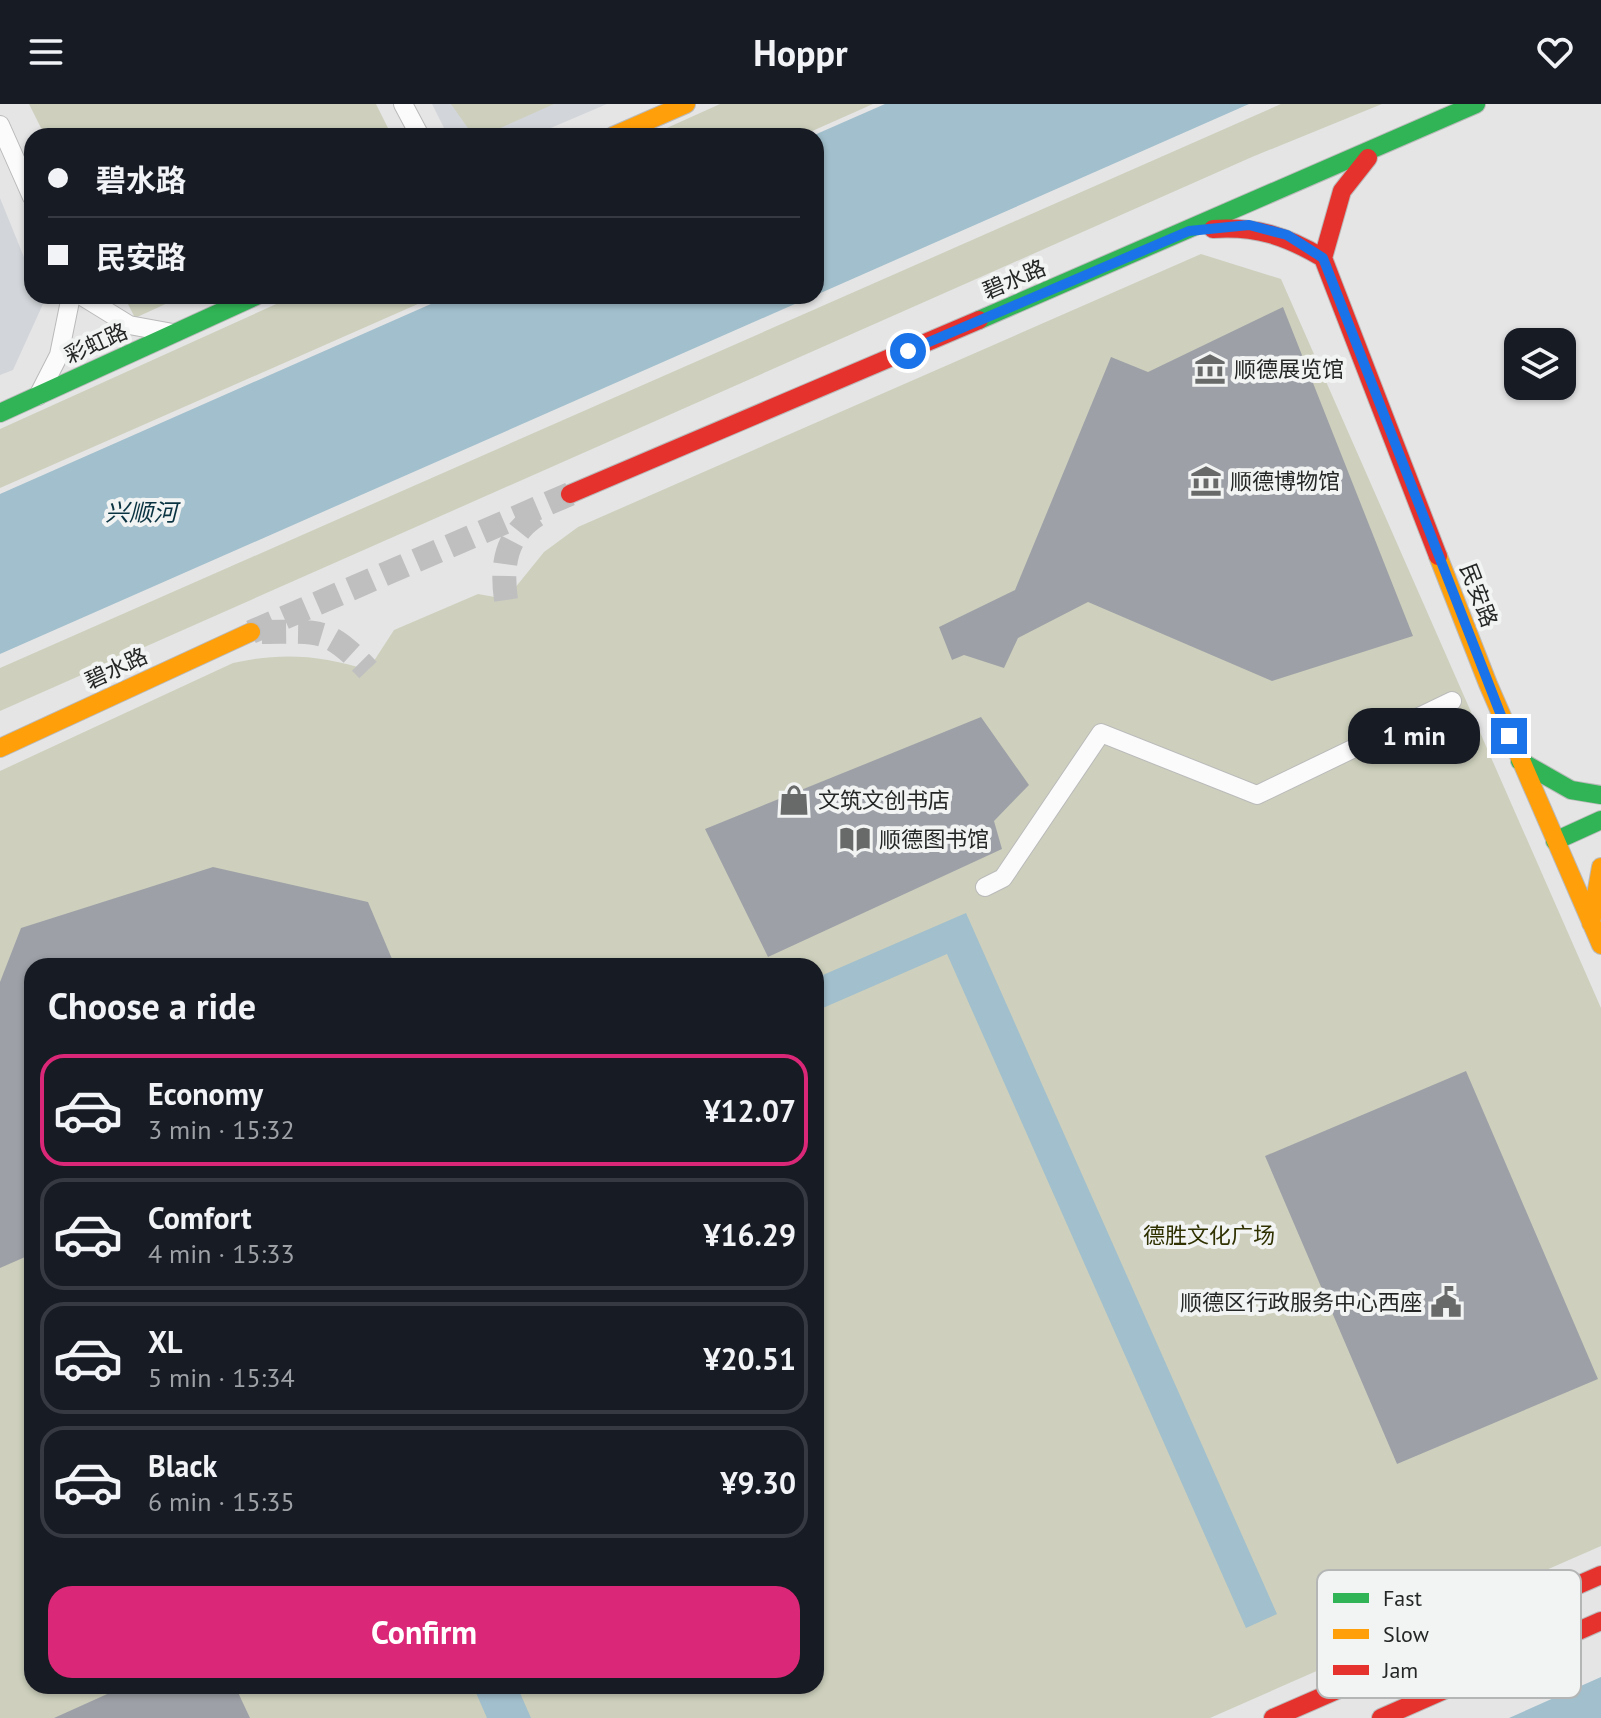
<!DOCTYPE html>
<meta charset="utf-8">
<style>
:root{--surface:#171b24;--page:#242831;--text:#f1f3f6;--muted:#9ea1a6;--line:#363941;--accent:#db2777}
body{margin:0;font-family:"PT Sans","Noto Sans SC",sans-serif;background:var(--page);color:var(--text);height:100vh;display:flex;flex-direction:column;font-size:30px;white-space:nowrap}
*{box-sizing:border-box;margin:0}
p{font-size:26px;color:var(--muted)}
.icon{flex:none;width:44px;height:44px;fill:none;stroke:currentColor;stroke-width:2;stroke-linecap:round;stroke-linejoin:round}
.map{position:relative;flex:1;overflow:hidden}
.side{position:absolute;left:24px;top:854px;width:800px;height:736px;display:flex;flex-direction:column;background:var(--surface);border-radius:24px;box-shadow:0 2px 6px #0004}
.side>*{flex:none}
.banner{position:absolute;left:24px;top:24px;width:800px;height:176px;border-radius:24px;box-shadow:0 2px 6px #0004;display:grid;align-content:center;height:176px;padding:0 24px;background:var(--surface)}
.controls{position:absolute;left:1504px;top:224px;display:grid;gap:16px}
.controls a{display:grid;place-items:center;width:72px;height:72px;border-radius:16px;background:var(--surface);box-shadow:0 2px 6px #0004;font-size:40px}
.end{position:absolute;width:36px;height:36px;margin:-18px;border:10px solid #1a73e8;background:#fff;box-shadow:0 0 0 4px #fff}
.from{border-radius:50%}
.bubble{position:absolute;height:56px;border-radius:24px;background:var(--surface);box-shadow:0 2px 6px #0004;font-size:26px;font-weight:700;line-height:56px;text-align:center}
.banner b{display:flex;align-items:center;gap:28px;height:76px;font-size:30px}
.banner b+b{border-top:2px solid var(--line)}
.banner i{width:20px;height:20px;background:var(--text)}
ul{padding:0;list-style:none}
li{display:flex;align-items:center;gap:24px;height:112px;margin:0 16px 12px;padding:0 8px;border:4px solid var(--line);border-radius:24px}
li div{flex:1}
li b{display:block;font-size:30px}
li em{font-style:normal;font-weight:700}
li.current{border-color:var(--accent)}
li>.icon{width:72px;height:72px;stroke-width:1.5}
h2{padding:0 24px;font-size:36px;line-height:96px}
.action{display:flex;gap:16px;margin-top:auto;padding:16px 24px}
.action a{flex:1;height:92px;border-radius:24px;background:var(--accent);color:#fff;font-size:32px;font-weight:700;line-height:92px;text-align:center}
header{display:flex;justify-content:space-between;align-items:center;height:104px;padding:0 24px;background:var(--surface);font-size:36px;font-weight:700}
.map>svg:first-child{display:block}
.built{fill:#d2d5d9}
.green{fill:#ced0bd;fill-rule:evenodd}
.water{fill:#a1bfcc}
.building{fill:#9da1a7}
.lines{fill:none;stroke-linecap:round;stroke-linejoin:round}
.secondary-tunnel{stroke:#bfbfc0;stroke-width:24;stroke-dasharray:24 12;stroke-linecap:butt}
.street-casing{stroke:#bababa;stroke-width:20}
.fast-casing{stroke:#bababa;stroke-width:20}
.slow-casing{stroke:#bababa;stroke-width:20}
.jam-casing{stroke:#bababa;stroke-width:20}
.street{stroke:#fbfbfb;stroke-width:18}
.fast{stroke:#30b455;stroke-width:18}
.slow{stroke:#ff9f0a;stroke-width:18}
.jam{stroke:#e5322d;stroke-width:18}
.route{stroke:#1a73e8;stroke-width:10}
.labels{text-anchor:middle;dominant-baseline:central;stroke-width:8;stroke-linejoin:round;paint-order:stroke}
.street-label{font-size:22px;fill:#252626;stroke:#f2f3f3}
.poi-label{font-size:22px;fill:#252626;stroke:#f2f3f3;text-anchor:start}
.park-label{font-size:22px;fill:#2f3100;stroke:#f2f3f3}
.water-label{font-size:24px;font-style:italic;fill:#0a3341;stroke:#f2f3f3}
.key{fill:#f2f3f3;stroke:#b4b6b6;stroke-width:2}
.key-label{font-size:22px;fill:#252626}
</style>
<header><svg class="icon" aria-label="menu" viewBox="0 0 24 24"><path d="M4 6h16M4 12h16M4 18h16"/></svg>Hoppr<svg class="icon" aria-label="heart" viewBox="0 0 24 24"><path d="M12 20l-8-8c-3-5 5-10 8-4 3-6 11-1 8 4z"/></svg></header>
<div class="map">
<svg width="1601" height="1614" viewBox="0 0 1601 1614">
<rect width="100%" height="100%" fill="#e5e5e6"/>
<!-- built -->
<path class="built" d="M432,0h175l-75,32h-84z
M0,94l32,79v19h8l3,8 -30,66 -13,5z"/>
<!-- green -->
<path class="green" d="M29,0h347l16,32h-347z
M451,0h103l-67,30 -17,-3z
M720,0h153l-72,32h-152z
M1281,0h101l-130,53 -1252,554v-43z
M1201,150l80,25 320,729v538l-391,172h-1210v-947l233,-108c47,-11 89,-8 135,7l26,-40 84,-36 28,5 38,-47 34,-25zM32,862h784v720h-784z
M124,192h59l-48,22z
M294,192h142l-436,192v-59z"/>
<!-- water -->
<path class="water" d="M885,0h364l-433,191v-159h-4z
M449,192h364l-813,358v-160z
M966,809l311,701 -31,14 -299,-674 -131,57v-33z
M1601,1573v41h-92z
M473,1582h44l14,32h-44z"/>
<!-- building -->
<path class="building" d="M1283,203l130,329 -141,45 -184,-79 -70,36 -14,30 -40,-13 -12,5 -13,-33 76,-37 96,-233 37,15z
M981,613l48,68 -35,36 8,28 -234,108 -63,-128z
M213,763l155,35 27,64h-363v288l-32,14v-286l21,-54z
M1466,967l132,308 -201,85 -132,-308z
M125,1582h110l15,32h-196z"/>
<g class="lines">
<!-- secondary-tunnel -->
<path class="secondary-tunnel" d="M506,496c-5,-36 0,-65 31,-85
M251,528l319,-138
M262,528c58,0 64,-6 106,38"/>
<defs>
<path id="street" d="M403,0l17,32
M0,21l32,72
M82,192l47,29 44,8
M38,292l21,-41 12,-59
M985,783l18,-9 98,-145 156,62 195,-94"/>
<path id="fast" d="M979,216l497,-216
M0,309l256,-117
M1520,657l51,29 30,5
M1555,737l46,-21"/>
<path id="slow" d="M613,32l73,-32
M1438,452l50,128 113,261
M0,644l251,-116
M1591,819l10,-56"/>
<path id="jam" d="M1368,54l-26,33 -19,67 115,298
M1213,125c43,-3 73,7 110,29
M570,390l409,-174
M1273,1614l328,-143
M1381,1614l220,-97"/>
</defs>
<!-- street casing -->
<use href="#street" class="street-casing"/>
<!-- fast casing -->
<use href="#fast" class="fast-casing"/>
<!-- slow casing -->
<use href="#slow" class="slow-casing"/>
<!-- jam casing -->
<use href="#jam" class="jam-casing"/>
<!-- street -->
<use href="#street" class="street"/>
<!-- fast -->
<use href="#fast" class="fast"/>
<!-- slow -->
<use href="#slow" class="slow"/>
<!-- jam -->
<use href="#jam" class="jam"/>
</g>
<g class="lines">
<!-- route -->
<path class="route" d="M908,247l281,-120 60,-6 38,10 36,23 186,478"/>
</g>
<!-- icons -->
<defs>
<symbol id="museum-bare" viewBox="-9 -9 18 18"><path d="M0-6L6-3V-2H-6V-3ZM-5-1h2V3h-2ZM-1-1h2V3h-2ZM3-1h2V3H3ZM-6 4H6V6H-6Z" fill="#686969" stroke="#f2f3f3" stroke-width="2.5" paint-order="stroke"/></symbol>
<symbol id="shop-bare" viewBox="-9 -9 18 18"><path d="M-5-2.5h2.3a2.7 3.5 0 0 1 5.4 0H5L5.5 6h-11ZM-1.5-2.5h3a1.5 2.3 0 0 0-3 0Z" fill="#686969" stroke="#f2f3f3" stroke-width="2.5" paint-order="stroke"/></symbol>
<symbol id="library-bare" viewBox="-9 -9 18 18"><path d="M-6-4Q-3-5.5-.7-3.5V5Q-3 3-6 4ZM6-4Q3-5.5 .7-3.5V5Q3 3 6 4Z" fill="#686969" stroke="#f2f3f3" stroke-width="2.5" paint-order="stroke"/></symbol>
<symbol id="civic-bare" viewBox="-9 -9 18 18"><path d="M-.6-6.5H3V-4.5H.6V-3L4-1V1h2V6H-6V1h2V-1L-.6-3ZM-1.2 2.5V6h2.4V2.5Z" fill="#686969" stroke="#f2f3f3" stroke-width="2.5" paint-order="stroke"/></symbol>
</defs>
<g fill-rule="evenodd">
<use href="#museum-bare" x="1188" y="243" width="44" height="44"/>
<use href="#museum-bare" x="1184" y="355" width="44" height="44"/>
<use href="#shop-bare" x="772" y="674" width="44" height="44"/>
<use href="#library-bare" x="833" y="713" width="44" height="44"/>
<use href="#civic-bare" x="1424" y="1176" width="44" height="44"/>
</g>
<g class="labels">
<!-- street labels -->
<g class="street-label">
<text transform="translate(1014 175) rotate(-23)">碧水路</text>
<text transform="translate(96 239) rotate(-24)">彩虹路</text>
<text transform="translate(1479 491) rotate(69)">民安路</text>
<text transform="translate(116 564) rotate(-25)">碧水路</text>
</g>
<!-- poi labels -->
<g class="poi-label">
<text x="1234" y="265">顺德展览馆</text>
<text x="1230" y="377">顺德博物馆</text>
<text x="818" y="696">文筑文创书店</text>
<text x="879" y="735">顺德图书馆</text>
<text x="1422" y="1198" text-anchor="end">顺德区行政服务中心西座</text>
</g>
<!-- park labels -->
<g class="park-label">
<text x="1209" y="1131">德胜文化广场</text>
</g>
<!-- water labels -->
<g class="water-label">
<text x="141" y="408">兴顺河</text>
</g>
</g>
<!-- legend -->
<rect x="1317" y="1466" width="264" height="128" rx="12" class="key"/>
<rect x="1333" y="1489" width="36" height="10" fill="#30b455"/>
<rect x="1333" y="1525" width="36" height="10" fill="#ff9f0a"/>
<rect x="1333" y="1561" width="36" height="10" fill="#e5322d"/>
<g class="key-label">
<text x="1383" y="1502">Fast</text>
<text x="1383" y="1538">Slow</text>
<text x="1383" y="1574">Jam</text>
</g>
</svg>
<div class="controls">
<a><svg class="icon" aria-label="layers" viewBox="0 0 24 24"><path d="M12 4l9 5-9 5-9-5zM3 14l9 5 9-5"/></svg></a>
</div>
<i class="end from" style="left:908px;top:247px"></i>
<i class="end" style="left:1509px;top:632px"></i>
<div class="bubble" style="left:1348px;top:604px;width:132px">1 min</div>
<div class="banner">
<b><i class="from"></i>碧水路</b>
<b><i></i>民安路</b>
</div>
<section class="side">
<h2>Choose a ride</h2>
<ul>
<li class="current"><svg class="icon" aria-label="car" viewBox="0 0 24 24"><path d="M5 17H2v-5l4-1 3-4h7l3 4 3 1v5h-3M9 17h6M6 11h13"/><circle cx="7" cy="17" r="2"/><circle cx="17" cy="17" r="2"/></svg><div><b>Economy</b><p>3 min · 15:32</p></div><em>¥12.07</em></li>
<li><svg class="icon" aria-label="car" viewBox="0 0 24 24"><path d="M5 17H2v-5l4-1 3-4h7l3 4 3 1v5h-3M9 17h6M6 11h13"/><circle cx="7" cy="17" r="2"/><circle cx="17" cy="17" r="2"/></svg><div><b>Comfort</b><p>4 min · 15:33</p></div><em>¥16.29</em></li>
<li><svg class="icon" aria-label="car" viewBox="0 0 24 24"><path d="M5 17H2v-5l4-1 3-4h7l3 4 3 1v5h-3M9 17h6M6 11h13"/><circle cx="7" cy="17" r="2"/><circle cx="17" cy="17" r="2"/></svg><div><b>XL</b><p>5 min · 15:34</p></div><em>¥20.51</em></li>
<li><svg class="icon" aria-label="car" viewBox="0 0 24 24"><path d="M5 17H2v-5l4-1 3-4h7l3 4 3 1v5h-3M9 17h6M6 11h13"/><circle cx="7" cy="17" r="2"/><circle cx="17" cy="17" r="2"/></svg><div><b>Black</b><p>6 min · 15:35</p></div><em>¥9.30</em></li>
</ul>
<div class="action"><a>Confirm</a></div>
</section>
</div>
